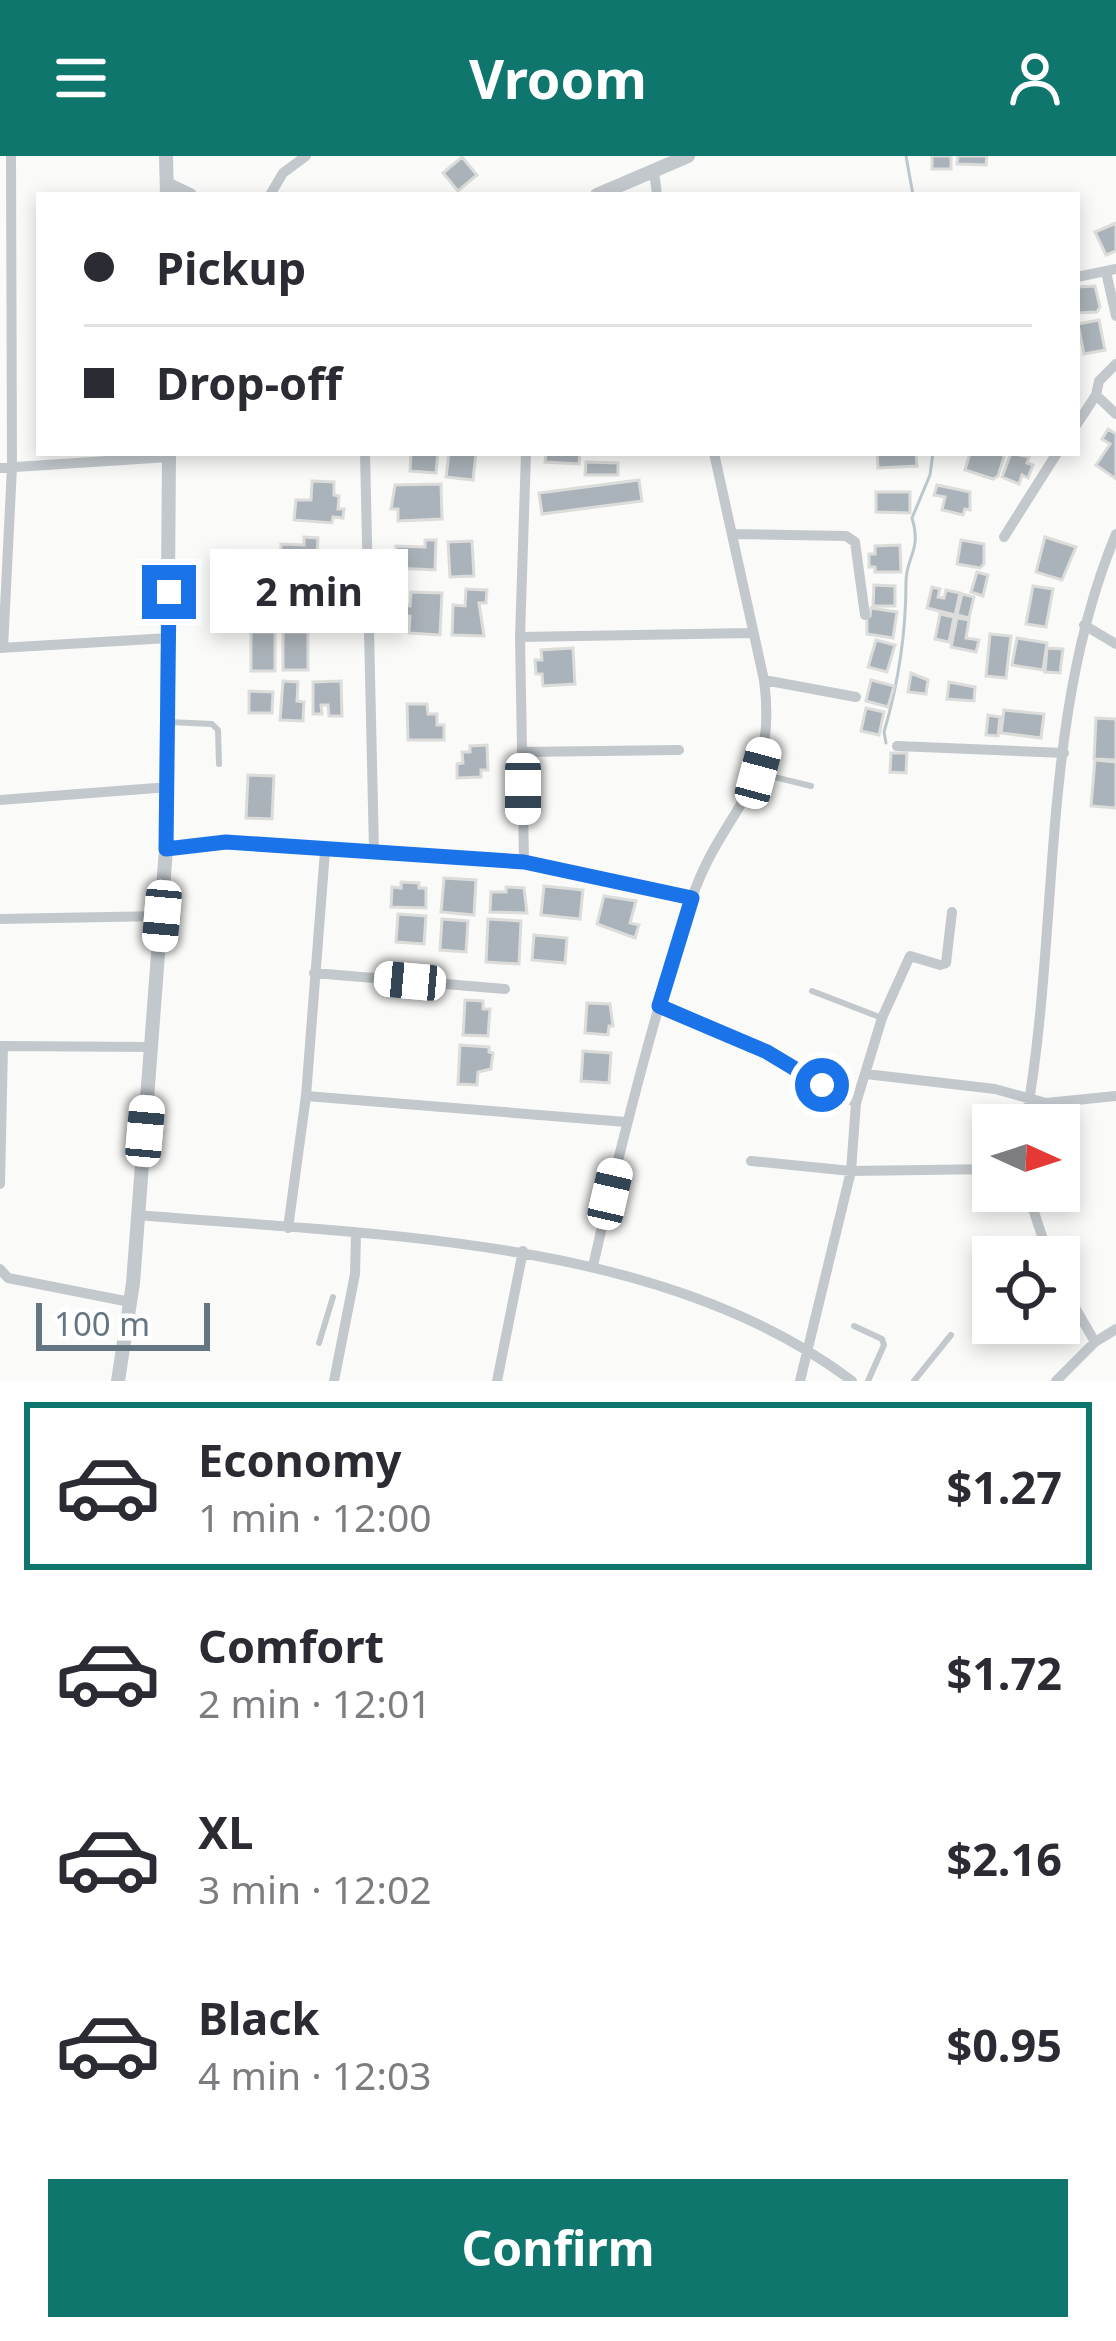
<!DOCTYPE html>
<meta charset="utf-8">
<style>
:root{--surface:#fff;--page:#f7f7f7;--text:#2b2b33;--muted:#7c7c81;--line:#e1e1e2;--accent:#0f766e}
body{margin:0;font-family:"Noto Sans",sans-serif;background:var(--page);color:var(--text);height:100vh;display:flex;flex-direction:column;font-size:45px;white-space:nowrap}
*{box-sizing:border-box;margin:0}
p{font-size:39px;color:var(--muted)}
.icon{flex:none;width:66px;height:66px;fill:none;stroke:currentColor;stroke-width:2;stroke-linecap:round;stroke-linejoin:round}
.map{position:relative;height:1225px;overflow:hidden}
.panel{display:flex;flex-direction:column;background:var(--surface);flex:1}
.panel>*{flex:none}
.banner{position:absolute;left:36px;top:36px;width:1044px;height:264px;border-radius:0px;box-shadow:0 6px 18px #0003;display:grid;align-content:center;height:264px;padding:0 48px;background:var(--surface)}
.needle{width:78px;rotate:93deg}
.tools{position:absolute;left:972px;top:948px;display:grid;gap:24px}
.tools a{display:grid;place-items:center;width:108px;height:108px;border-radius:0px;background:var(--surface);box-shadow:0 6px 18px #0003;font-size:60px}
.scale{position:absolute;left:36px;bottom:30px;width:174px;box-sizing:border-box;padding-left:12px;border:6px solid #657683;border-top:0;font-size:33px;line-height:42px;white-space:nowrap;color:#657683;-webkit-text-stroke:9px #fff;paint-order:stroke}
.end{position:absolute;width:54px;height:54px;margin:-27px;border:15px solid #1a73e8;background:#fff;box-shadow:0 0 0 6px #fff}
.from{border-radius:50%}
.bubble{position:absolute;height:84px;border-radius:0px;background:var(--surface);box-shadow:0 6px 18px #0003;font-size:39px;font-weight:700;line-height:84px;text-align:center}
.car{position:absolute;width:36px;height:72px;margin:-36px -18px;border-radius:15px;box-shadow:0 0 9px 3px #0007;background:linear-gradient(#fff 24%,#345 0 40%,#fff 0 76%,#345 0 86%,#fff 0)}
.banner b{display:flex;align-items:center;gap:42px;height:114px;font-size:45px}
.banner b+b{border-top:3px solid var(--line)}
.banner i{width:30px;height:30px;background:var(--text)}
ul{padding:21px 0 0;list-style:none}
li{display:flex;align-items:center;gap:36px;height:168px;margin:0 24px 18px;padding:0 24px;border:6px solid transparent;border-radius:0px}
li div{flex:1}
li b{display:block;font-size:45px}
li em{font-style:normal;font-weight:700}
li.active{border-color:var(--accent)}
li>.icon{width:108px;height:108px;stroke-width:1.5}
.button{display:flex;gap:24px;margin-top:auto;padding:24px 48px}
.button a{flex:1;height:138px;border-radius:0px;background:var(--accent);color:#fff;font-size:48px;font-weight:700;line-height:138px;text-align:center}
header{display:flex;justify-content:space-between;align-items:center;height:156px;padding:0 48px;background:var(--accent);color:#fff;font-size:54px;font-weight:700}
.map>svg:first-child{display:block}
.lines{fill:none;stroke-linecap:round;stroke-linejoin:round}
.stream{stroke:#bbc7cb;stroke-width:3}
.building{fill:#aab3b9;stroke:#dcdcda;stroke-width:3}
.service{stroke:#c3c8cc;stroke-width:6}
.minor{stroke:#c3c8cc;stroke-width:10}
.tertiary{stroke:#c3c8cc;stroke-width:14}
.route{stroke:#1a73e8;stroke-width:15}
</style>
<header><svg class="icon" aria-label="menu" viewBox="0 0 24 24"><path d="M4 6h16M4 12h16M4 18h16"/></svg>Vroom<svg class="icon" aria-label="person" viewBox="0 0 24 24"><circle cx="12" cy="8" r="4"/><path d="M4 21q1-7 8-7t8 7"/></svg></header>
<div class="map">
<svg width="1116" height="1225" viewBox="0 0 1116 1225">
<rect width="100%" height="100%" fill="#fafaf8"/>
<g class="lines">
<!-- stream -->
<path class="stream" d="M906,0l7,39
M886,587l-2,-11c15,-51 22,-98 22,-150 0,-26 16,-31 6,-64l18,-43 3,-22"/>
</g>
<!-- building -->
<path class="building" d="M932,0h19v13h-19z
M958,0h29l-1,9 -29,-1z
M462,1l15,18 -19,16 -15,-18z
M1116,67v28l-10,4 -11,-23z
M1095,130l5,21 -3,5 -20,1v-26z
M1099,164l6,30 -21,4 -6,-30z
M1108,273l8,5v45l-20,-14 14,-21 -8,-5z
M411,297h27l-2,20 -26,-2z
M449,297h27l-3,27 -27,-3z
M546,297h34l-1,11 -34,-2z
M877,297h39l1,13 -39,2z
M970,297h31l3,4 -6,19 -5,3 -28,-9z
M1011,297l18,4 -2,6 6,2 -5,13 -6,-3 -3,9 -17,-7z
M586,306l32,1v12h-33z
M639,324l3,21 -100,13 -3,-21z
M312,325l22,1v13l5,1 -1,13h6l-1,9 -10,-1 -1,6 -38,-3 2,-20h15z
M441,328l1,35 -44,2v-12h-7l4,-24z
M937,329l33,7v18l-5,-1 -2,6 -21,-5 3,-13 -11,-2z
M876,336h34v21l-34,-1z
M304,381l14,1 -2,36 -36,-2 1,-28 23,1z
M1045,381l31,10 -14,33 -26,-8z
M425,384h11l-1,30 -40,-2 1,-22 29,1z
M961,384l23,4v20l-4,4 -23,-4z
M472,385l2,35 -24,1 -2,-35z
M900,389l1,27h-26v-5h-6v-13h6v-8z
M977,416l11,3 -5,21 -12,-4z
M317,427l25,2 -1,16 -14,-1 -1,21h-10z
M306,428h9l-1,33 -30,-1 1,-29h13v7l8,1z
M874,429l21,1v20h-22z
M1033,430l20,3 -7,38 -20,-3z
M932,431l8,2 -2,8 6,1 2,-8 14,3 -5,22 -28,-7z
M466,433l21,1 -1,13h-7l5,33 -32,-1 1,-30 12,1z
M411,436l31,1 -2,42 -31,-2 1,-17h-7l1,-11 6,1z
M962,438l12,3 -5,21 -12,-3z
M871,452l26,4 -4,26 -26,-4v-18h3z
M940,458l14,3 -5,25 -14,-3z
M957,462l12,2 -3,18 13,2 -3,12 -25,-5z
M251,476h24v39h-24z
M283,476h25v38h-25z
M990,478l21,2 -5,42 -20,-2z
M1017,482l30,5 -4,27 -31,-5z
M876,484l19,5 -8,27 -19,-5z
M573,492l2,36 -32,2 -1,-12h-6l-1,-14h7l-1,-10z
M1047,492l16,1 -3,24 -15,-1z
M911,517l17,7 -2,14 -18,-2z
M871,524l23,6 -6,21 -22,-6z
M283,525l15,1 -1,19 7,1 -1,19 -23,-1z
M341,525l1,35h-13l-1,-11h-7l1,9h-9v-32z
M949,526l26,5 -1,14 -27,-2z
M249,535l24,1 -1,21h-23z
M407,548h20l1,10h9v11h7v15h-36z
M866,552l18,4 -5,23 -18,-4z
M1004,554l40,4 -3,24 -40,-5z
M988,559l12,2 -2,19 -12,-1z
M1096,562l20,1v41l-22,-1z
M487,589l1,25h-7v7l-24,1v-14l6,-1 -1,-11h8v-6z
M891,597h16l-1,20 -16,-1z
M1095,604l21,2v46l-25,-2z
M248,619l26,1 -2,43 -26,-1z
M444,722l32,2 -2,35 -33,-3z
M401,726l18,1v5h7v20l-35,-1 1,-20 9,1z
M544,730l39,4 -3,29 -39,-4z
M506,731l18,1 3,25 -37,-1 1,-20h15z
M604,740l32,5 -6,22 9,2 -4,13 -38,-14z
M398,758l28,2 -2,28 -28,-2z
M442,763l26,2 -2,31 -26,-2z
M488,763l33,2 -2,43 -33,-2z
M534,779l33,3 -2,25 -33,-3z
M465,844l18,1v8h7l-2,27 -25,-1z
M587,847l23,1 3,22h-4l-1,9 -23,-2z
M460,889l29,2v5l4,1 -2,16 -13,3 -1,13 -19,-1z
M583,895l28,2 -2,30 -28,-2z"/>
<g class="lines">
<!-- service -->
<path class="service" d="M169,566l43,2 6,6 1,34
M758,617l53,13
M812,835l70,27
M854,1170l28,13 2,6 -16,36
M319,1187l14,-46
M914,1225l37,-46"/>
<!-- minor -->
<path class="minor" d="M654,15l3,24
M270,39l13,-22 23,-17
M1106,116l10,44
M1077,121l39,-8
M1116,208l-17,17 -3,14 20,19
M1077,268l19,-29
M365,297l9,398
M0,312l169,-11
M732,378l114,2 9,6 10,73
M1004,381l53,-84
M1084,469l32,19
M520,481l231,-4
M0,492l169,-10
M3,492l9,-181 -1,-311
M764,524l92,17
M897,590l167,7
M522,596l157,-2
M0,644l169,-13
M166,693l60,-7 298,20 168,36
M524,706l-4,-225 6,-184
M0,763l162,-3
M314,817l191,16
M659,850l108,45 89,52
M0,890l151,1
M866,918l129,15 51,14 70,-7
M306,940l320,26
M1025,969c36,-195 13,-404 91,-591
M751,1005l100,10 142,-2
M0,1028l3,-138
M1027,1035l22,66
M138,1059c230,20 524,21 714,166
M288,1072l18,-132 19,-245
M593,1110c28,-123 59,-245 98,-365 30,-92 88,-109 73,-221l-50,-227
M0,1113l8,9 122,24
M1059,1124l36,62
M334,1225l21,-107 1,-40
M497,1225l26,-130
M800,1225l51,-210 5,-68 26,-85 28,-62 30,9 6,-2 6,-51
M1056,1225l39,-39 21,-13"/>
<!-- tertiary -->
<path class="tertiary" d="M166,0l1,39
M167,28l23,11
M597,39l91,-39
M118,1225l15,-98 33,-434 3,-396"/>
</g>
<g class="lines">
<!-- route -->
<path class="route" d="M169,436l-3,257 60,-7 298,20 168,36 -33,108 108,46 55,33"/>
</g>
</svg>
<div class="tools">
<a><svg class="needle" viewBox="-14 -14 28 28"><path d="M0-13l5 13h-10z" fill="#e53935"/><path d="M0 13l5-13h-10z" fill="#7c7c81"/></svg></a>
<a><svg class="icon" aria-label="locate" viewBox="0 0 24 24"><circle cx="12" cy="12" r="6"/><path d="M12 2v4M12 18v4M2 12h4M18 12h4"/></svg></a>
</div>
<div class="scale">100 m</div>
<i class="end from" style="left:822px;top:929px"></i>
<i class="end" style="left:169px;top:436px"></i>
<div class="bubble" style="left:210px;top:393px;width:198px">2 min</div>
<i class="car" style="left:758px;top:617px;rotate:15deg"></i>
<i class="car" style="left:523px;top:633px;rotate:180deg"></i>
<i class="car" style="left:162px;top:760px;rotate:185deg"></i>
<i class="car" style="left:410px;top:825px;rotate:275deg"></i>
<i class="car" style="left:145px;top:975px;rotate:5deg"></i>
<i class="car" style="left:610px;top:1038px;rotate:13deg"></i>
<div class="banner">
<b><i class="from"></i>Pickup</b>
<b><i></i>Drop-off</b>
</div>
</div>
<section class="panel">
<ul>
<li class="active"><svg class="icon" aria-label="car" viewBox="0 0 24 24"><path d="M5 17H2v-5l4-1 3-4h7l3 4 3 1v5h-3M9 17h6M6 11h13"/><circle cx="7" cy="17" r="2"/><circle cx="17" cy="17" r="2"/></svg><div><b>Economy</b><p>1 min · 12:00</p></div><em>$1.27</em></li>
<li><svg class="icon" aria-label="car" viewBox="0 0 24 24"><path d="M5 17H2v-5l4-1 3-4h7l3 4 3 1v5h-3M9 17h6M6 11h13"/><circle cx="7" cy="17" r="2"/><circle cx="17" cy="17" r="2"/></svg><div><b>Comfort</b><p>2 min · 12:01</p></div><em>$1.72</em></li>
<li><svg class="icon" aria-label="car" viewBox="0 0 24 24"><path d="M5 17H2v-5l4-1 3-4h7l3 4 3 1v5h-3M9 17h6M6 11h13"/><circle cx="7" cy="17" r="2"/><circle cx="17" cy="17" r="2"/></svg><div><b>XL</b><p>3 min · 12:02</p></div><em>$2.16</em></li>
<li><svg class="icon" aria-label="car" viewBox="0 0 24 24"><path d="M5 17H2v-5l4-1 3-4h7l3 4 3 1v5h-3M9 17h6M6 11h13"/><circle cx="7" cy="17" r="2"/><circle cx="17" cy="17" r="2"/></svg><div><b>Black</b><p>4 min · 12:03</p></div><em>$0.95</em></li>
</ul>
<div class="button"><a>Confirm</a></div>
</section>
